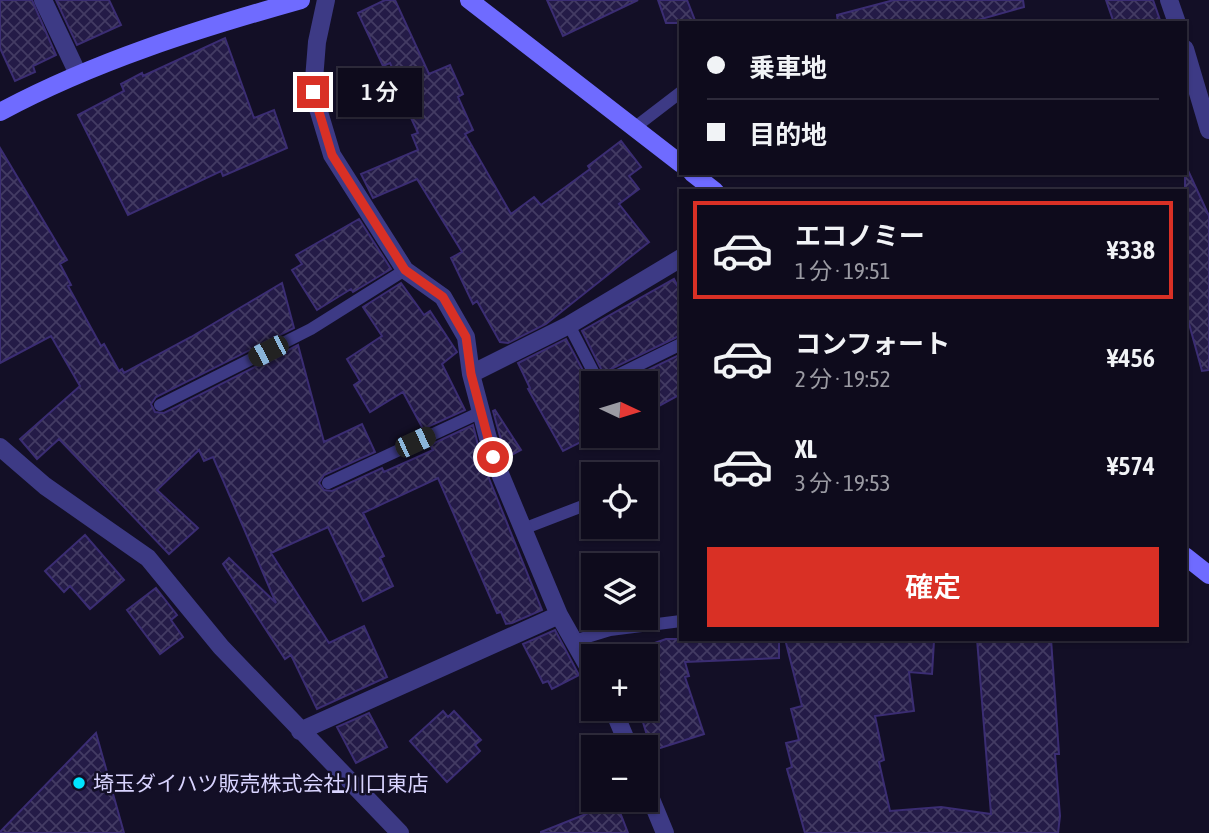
<!DOCTYPE html>
<html lang="ja">
<meta charset="utf-8">
<style>
:root{--surface:#0e0b1c;--page:#171425;--text:#f1f3f6;--muted:#9b9ba3;--line:#2e2b3b;--accent:#d93025}
body{margin:0;font-family:"Asap Condensed","Noto Sans JP",sans-serif;background:var(--page);color:var(--text);height:100vh;display:flex;flex-direction:column;font-size:26px;white-space:nowrap}
*{box-sizing:border-box;margin:0}
p{font-size:23px;color:var(--muted)}
.icon{flex:none;width:38px;height:38px;fill:none;stroke:currentColor;stroke-width:2;stroke-linecap:round;stroke-linejoin:round}
.map{position:relative;flex:1;overflow:hidden}
.panel{position:absolute;left:679px;top:189px;width:508px;height:452px;display:flex;flex-direction:column;background:var(--surface);border-radius:0px;box-shadow:0 2px 5px #0004,0 0 0 2px var(--line)}
.panel>*{flex:none}
.hud{position:absolute;left:679px;top:21px;width:508px;height:154px;border-radius:0px;box-shadow:0 2px 5px #0004,0 0 0 2px var(--line);display:grid;align-content:center;height:154px;padding:0 28px;background:var(--surface)}
.needle{width:46px;rotate:94deg}
.tools{position:absolute;left:581px;top:371px;display:grid;gap:14px}
.tools a{display:grid;place-items:center;width:77px;height:77px;border-radius:0px;background:var(--surface);box-shadow:0 2px 5px #0004,0 0 0 2px var(--line);font-size:35px}
.end{position:absolute;width:32px;height:32px;margin:-16px;border:9px solid #d93025;background:#fff;box-shadow:0 0 0 4px #fff}
.from{border-radius:50%}
.bubble{position:absolute;height:49px;border-radius:0px;background:var(--surface);box-shadow:0 2px 5px #0004,0 0 0 2px var(--line);font-size:23px;font-weight:600;line-height:49px;text-align:center}
.car{position:absolute;width:21px;height:42px;margin:-21px -10px;border-radius:9px;box-shadow:0 0 5px 2px #0007;background:linear-gradient(#222 24%,#8ab4d8 0 40%,#222 0 76%,#8ab4d8 0 86%,#222 0)}
.hud b{display:flex;align-items:center;gap:24px;height:66px;font-size:26px}
.hud b+b{border-top:2px solid var(--line)}
.hud i{width:18px;height:18px;background:var(--text)}
ul{padding:12px 0 0;list-style:none}
li{display:flex;align-items:center;gap:21px;height:98px;margin:0 14px 10px;padding:0 14px;border:4px solid transparent;border-radius:0px}
li div{flex:1}
li b{display:block;font-size:26px}
li em{font-style:normal;font-weight:600}
li.on{border-color:var(--accent)}
li>.icon{width:63px;height:63px;stroke-width:1.5}
.action{display:flex;gap:14px;margin-top:auto;padding:14px 28px}
.action a{flex:1;height:80px;border-radius:0px;background:var(--accent);color:#fff;font-size:28px;font-weight:600;line-height:80px;text-align:center}
.map>svg:first-child{display:block}
.building{fill:url(#building-cross-hatch);stroke:#3b2d73;stroke-width:2}
.lines{fill:none;stroke-linecap:round;stroke-linejoin:round}
.lane{stroke:#3d3a85;stroke-width:12}
.street{stroke:#3d3a85;stroke-width:18}
.secondary{stroke:#6f6bff;stroke-width:18}
.route{stroke:#d93025;stroke-width:9}
.poi-dot{fill:#00e5ff;stroke:#130f26;stroke-width:2.5}
.labels{text-anchor:middle;dominant-baseline:central;stroke-width:5;stroke-linejoin:round;paint-order:stroke}
.poi-label{font-size:21px;fill:#d9d4ff;stroke:#130f26;text-anchor:start}
</style>
<div class="map">
<svg width="1209" height="833" viewBox="0 0 1209 833">
<defs>
<pattern id="building-cross-hatch" width="8" height="8" patternUnits="userSpaceOnUse" patternTransform="scale(1.75)"><rect width="8" height="8" fill="#241b47"/><path d="M0 0l8 8M0 8l8-8" fill="none" stroke="#433b63"/></pattern>
</defs>
<rect width="100%" height="100%" fill="#130f26"/>
<!-- building -->
<path class="building" d="M0,0h32l24,55 -23,11 2,6 -20,9 -15,-33z
M56,0h53l12,25 -44,20z
M385,0h10l34,74 21,-9 13,29 -5,3 15,33 -8,4 46,80 23,-17 7,8 49,-36 -2,-3 33,-25 20,26 -12,9 10,13 -20,15 30,38 -103,82 -38,19 -8,-1 -23,-41 -4,3 -22,-46 11,-6 -45,-73 -44,19 -12,-24 57,-24 -6,-15 6,-2 -12,-26 4,-2 -20,-42 -7,3 -25,-53z
M547,0h91l-75,36z
M658,0h29l9,23h-30z
M894,0h129l1,7 -57,16h-129l-1,-8z
M1106,0h47l8,23h-47z
M225,38l29,80 20,-8 13,38 -64,28 -2,-5 -93,44 -50,-100 46,-24 -3,-7 21,-11 1,3z
M0,148l67,112 -7,4 11,21 -3,1 33,60 3,-2 15,27 3,-2 2,4 67,-36 91,-54 12,45 -138,69 -5,7 4,8 9,1 134,-68 26,97 38,-18 13,28 -51,23 -5,8 5,7 8,1 50,-23 2,4 49,-22 -3,-5 43,-20 9,36 60,149 -30,13 -6,1 -5,-12 -4,1 -59,-135 -75,35 21,43 -4,2 13,28 -30,15 -35,-74 -57,26 58,90 35,-17 23,51 -70,32 -26,-54 -6,4 -62,-95 6,-6 47,45 -63,-146 -9,4 -5,-11 -42,40 41,38 -29,26 -110,-115 -22,20 -17,-20 60,-53 -29,-50 -51,27z
M1185,164l24,52v154l-7,1 -17,-62z
M359,219l32,50 -38,23 -2,-3 -34,21 -25,-40 10,-6 -6,-9z
M674,279l7,14v42l-78,38 -21,-42z
M401,283l23,32 6,-4 27,41 -15,12 23,46 -42,19 -20,-37 -33,20 -16,-27 6,-4 -13,-22 35,-23 -19,-29z
M566,339l27,50v47l-30,15 -35,-62 2,-1 -12,-25z
M681,354v40l-35,19v-30h-25z
M495,410l26,40 -15,8 -13,-47z
M85,535l39,45 -34,29 -20,-23 -6,6 -19,-21z
M156,588l21,27 -6,5 12,17 -23,17 -33,-44z
M555,630l24,45 -27,14 -4,-8 -5,2 -20,-39z
M666,639h113v19l-94,4 4,14 -4,1 19,57 -47,15 -3,-9 -5,2 -10,-33h7v-63z
M785,639l149,2 -2,33 -23,-2 5,39 -39,5 9,44 -5,2 11,49 51,-4 50,7 -14,-175h74l8,115h-4l5,62 -2,17h-253l-18,-64 5,-2 -6,-24 13,-3 -8,-31 11,-3z
M443,711l5,6 6,-6 27,29 -6,5 5,6 -33,31 -37,-41z
M369,713l18,34 -31,16 -19,-36z
M96,733l28,100h-124v-1z
M616,802l12,31h-87v-1z"/>
<g class="lines">
<!-- lane -->
<path class="lane" d="M634,128l47,-36
M569,325l30,58
M602,383l79,-39
M160,405l151,-76 94,-59
M328,483l153,-71
M523,529l70,-27
M574,641l36,-11 71,-9"/>
<!-- street -->
<path class="street" d="M43,0l35,74
M326,0l-9,42 -4,50 19,63 73,115 38,27 23,40 5,37 22,83 66,158 34,60
M1169,0l8,23
M1185,49l24,81
M471,374l98,-49 112,-67
M0,447l45,39 103,72 73,89 179,186
M613,709l16,38
M300,731l259,-116
M646,787l19,46"/>
<!-- secondary -->
<path class="secondary" d="M469,0l212,164
M0,112c95,-51 198,-83 301,-112
M692,173l23,18
M1185,556l24,19"/>
</g>
<g class="lines">
<!-- route -->
<path class="route" d="M313,92l19,63 73,115 38,27 23,40 5,37 22,83"/>
</g>
<!-- markers -->
<circle class="poi-dot" cx="79" cy="783" r="7"/>
<g class="labels">
<!-- poi labels -->
<g class="poi-label">
<text x="93" y="783">埼玉ダイハツ販売株式会社川口東店</text>
</g>
</g>
</svg>
<div class="tools">
<a><svg class="needle" viewBox="-14 -14 28 28"><path d="M0-13l5 13h-10z" fill="#e53935"/><path d="M0 13l5-13h-10z" fill="#9b9ba3"/></svg></a>
<a><svg class="icon" aria-label="locate" viewBox="0 0 24 24"><circle cx="12" cy="12" r="6"/><path d="M12 2v4M12 18v4M2 12h4M18 12h4"/></svg></a>
<a><svg class="icon" aria-label="layers" viewBox="0 0 24 24"><path d="M12 4l9 5-9 5-9-5zM3 14l9 5 9-5"/></svg></a>
<a>+</a>
<a>−</a>
</div>
<i class="end from" style="left:493px;top:457px"></i>
<i class="end" style="left:313px;top:92px"></i>
<div class="bubble" style="left:338px;top:68px;width:84px">1 分</div>
<i class="car" style="left:268px;top:351px;rotate:243deg"></i>
<i class="car" style="left:415px;top:442px;rotate:65deg"></i>
<div class="hud">
<b><i class="from"></i>乗車地</b>
<b><i></i>目的地</b>
</div>
<section class="panel">
<ul>
<li class="on"><svg class="icon" aria-label="car" viewBox="0 0 24 24"><path d="M5 17H2v-5l4-1 3-4h7l3 4 3 1v5h-3M9 17h6M6 11h13"/><circle cx="7" cy="17" r="2"/><circle cx="17" cy="17" r="2"/></svg><div><b>エコノミー</b><p>1 分 · 19:51</p></div><em>¥338</em></li>
<li><svg class="icon" aria-label="car" viewBox="0 0 24 24"><path d="M5 17H2v-5l4-1 3-4h7l3 4 3 1v5h-3M9 17h6M6 11h13"/><circle cx="7" cy="17" r="2"/><circle cx="17" cy="17" r="2"/></svg><div><b>コンフォート</b><p>2 分 · 19:52</p></div><em>¥456</em></li>
<li><svg class="icon" aria-label="car" viewBox="0 0 24 24"><path d="M5 17H2v-5l4-1 3-4h7l3 4 3 1v5h-3M9 17h6M6 11h13"/><circle cx="7" cy="17" r="2"/><circle cx="17" cy="17" r="2"/></svg><div><b>XL</b><p>3 分 · 19:53</p></div><em>¥574</em></li>
</ul>
<div class="action"><a>確定</a></div>
</section>
</div>
